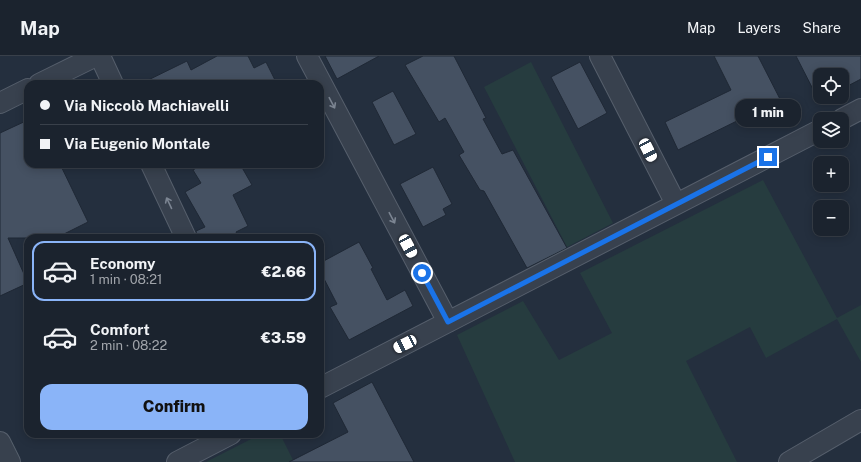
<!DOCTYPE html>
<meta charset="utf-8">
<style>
:root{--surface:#1b232e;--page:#242b36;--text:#f1f3f6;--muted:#a0a4aa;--line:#39404a;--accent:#8ab4f8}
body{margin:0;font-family:"Public Sans",sans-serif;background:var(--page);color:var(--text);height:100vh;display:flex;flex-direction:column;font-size:15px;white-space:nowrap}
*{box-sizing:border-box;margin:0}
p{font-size:13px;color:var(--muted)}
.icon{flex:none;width:22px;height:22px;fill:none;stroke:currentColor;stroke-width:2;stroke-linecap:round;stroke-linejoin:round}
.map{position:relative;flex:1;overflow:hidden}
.drawer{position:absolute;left:24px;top:178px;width:300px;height:204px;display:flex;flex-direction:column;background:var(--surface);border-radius:12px;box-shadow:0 2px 10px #0003,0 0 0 1px var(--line)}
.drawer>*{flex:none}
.guide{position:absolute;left:24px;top:24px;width:300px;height:88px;border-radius:12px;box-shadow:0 2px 10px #0003,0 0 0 1px var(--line);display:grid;align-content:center;height:88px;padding:0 16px;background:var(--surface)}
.tools{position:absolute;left:813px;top:12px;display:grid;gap:8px}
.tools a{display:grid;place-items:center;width:36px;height:36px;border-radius:8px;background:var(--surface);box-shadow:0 2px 10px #0003,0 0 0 1px var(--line);font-size:20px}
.end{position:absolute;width:18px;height:18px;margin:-9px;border:5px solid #1a73e8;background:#fff;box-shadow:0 0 0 2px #fff}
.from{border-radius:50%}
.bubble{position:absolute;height:28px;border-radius:12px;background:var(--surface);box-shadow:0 2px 10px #0003,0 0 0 1px var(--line);font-size:13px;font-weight:800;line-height:28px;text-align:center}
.car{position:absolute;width:12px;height:24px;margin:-12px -6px;border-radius:5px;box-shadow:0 0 3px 1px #0007;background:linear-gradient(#fff 24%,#345 0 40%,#fff 0 76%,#345 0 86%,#fff 0)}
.guide b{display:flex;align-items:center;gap:14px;height:38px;font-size:15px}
.guide b+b{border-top:1px solid var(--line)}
.guide i{width:10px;height:10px;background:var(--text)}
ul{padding:7px 0 0;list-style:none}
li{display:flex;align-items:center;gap:12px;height:60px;margin:0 8px 6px;padding:0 8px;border:2px solid transparent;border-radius:12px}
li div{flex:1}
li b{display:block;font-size:15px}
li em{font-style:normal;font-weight:800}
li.active{border-color:var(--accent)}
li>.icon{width:36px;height:36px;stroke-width:1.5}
.cta{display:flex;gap:8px;margin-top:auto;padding:8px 16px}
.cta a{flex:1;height:46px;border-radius:12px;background:var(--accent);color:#111;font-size:16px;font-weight:800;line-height:46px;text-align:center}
header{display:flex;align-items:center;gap:24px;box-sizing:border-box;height:56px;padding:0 20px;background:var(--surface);border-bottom:1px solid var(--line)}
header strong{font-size:19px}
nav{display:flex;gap:22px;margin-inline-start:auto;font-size:14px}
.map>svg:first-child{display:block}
.green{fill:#263c3f}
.building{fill:#455162;stroke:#1f2835}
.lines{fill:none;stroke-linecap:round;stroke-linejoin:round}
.street-casing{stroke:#565f6c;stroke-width:22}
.street{stroke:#38414e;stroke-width:20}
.oneway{stroke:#7c8592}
.route{stroke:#1a73e8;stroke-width:5}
</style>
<header>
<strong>Map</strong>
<nav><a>Map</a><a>Layers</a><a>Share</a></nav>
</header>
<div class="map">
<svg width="861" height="406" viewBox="0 0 861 406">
<rect width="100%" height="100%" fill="#242f3e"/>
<!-- green -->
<path class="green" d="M531,6l82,161 -46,24 -83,-160z
M763,124l74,138 24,-13v57l-24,-43 -71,39 -16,-31 -64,34 51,101h-222l-58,-127 66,-34 36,59 53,-27 -32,-60z
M261,378h19l14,28h-88z"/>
<!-- building -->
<path class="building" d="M217,0h31l6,12 12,-6 11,22h-137l47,-23 4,9z
M325,0h54l-42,23z
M423,0h31l32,62 -3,1 19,35 11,-4 54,98 -40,20 -43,-77 -4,-1 -21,-35 5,-3 -19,-34 -6,4 -34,-57z
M714,0h44l23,45 -35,19 -1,-3 -67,33 -13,-28 66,-32z
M796,0h65v23l-19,10v-14h-22v22h6l-7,4z
M580,6l27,51 -29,16 -27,-52z
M393,35l23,43 -22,11 -22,-43z
M28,64v44h32l28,58 -32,16h-48l20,45 -28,13v-163z
M203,108h37l12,21 -19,10 15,31 -12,6 3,6h-42l-1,-7 9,-4 -20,-35 16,-9 -8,-13z
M433,111l19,37 -9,5 3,6 -23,12 -23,-43z
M359,186l14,26 -2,1 16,31 18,-10 8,16 -64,34 -19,-33 7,-3 -17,-33v-8z
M372,326l42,80h-125l59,-30 -15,-29z"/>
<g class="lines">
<defs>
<path id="street" d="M100,0l13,28
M307,0l141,266
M600,0l76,148
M39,28l57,-28
M0,47l28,-14
M842,63l19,-10
M151,108l35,74
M320,332l500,-258
M0,386l10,20
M177,406l54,-28
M789,406l72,-42"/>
</defs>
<!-- street casing -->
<use href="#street" class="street-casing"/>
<!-- street -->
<use href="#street" class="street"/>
</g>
<!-- one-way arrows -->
<defs><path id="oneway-shaft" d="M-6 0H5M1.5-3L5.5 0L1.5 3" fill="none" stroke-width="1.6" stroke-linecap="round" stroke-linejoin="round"/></defs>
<g class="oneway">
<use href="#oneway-shaft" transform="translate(332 47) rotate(62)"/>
<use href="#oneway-shaft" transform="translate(169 147) rotate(-115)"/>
<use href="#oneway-shaft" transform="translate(392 162) rotate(62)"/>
</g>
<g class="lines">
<!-- route -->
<path class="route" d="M422,217l26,49 320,-165"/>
</g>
</svg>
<div class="tools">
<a><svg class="icon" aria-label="locate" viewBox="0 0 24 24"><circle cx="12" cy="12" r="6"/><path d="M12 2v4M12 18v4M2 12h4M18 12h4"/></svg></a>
<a><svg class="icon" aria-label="layers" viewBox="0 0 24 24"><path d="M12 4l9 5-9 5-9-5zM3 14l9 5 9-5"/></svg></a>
<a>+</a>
<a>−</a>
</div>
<i class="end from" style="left:422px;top:217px"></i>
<i class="end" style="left:768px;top:101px"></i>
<div class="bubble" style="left:735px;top:43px;width:66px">1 min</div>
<i class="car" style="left:648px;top:94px;rotate:153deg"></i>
<i class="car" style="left:408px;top:190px;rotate:152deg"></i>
<i class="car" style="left:405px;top:288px;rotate:243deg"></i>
<div class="guide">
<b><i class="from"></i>Via Niccolò Machiavelli</b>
<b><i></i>Via Eugenio Montale</b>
</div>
<section class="drawer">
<ul>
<li class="active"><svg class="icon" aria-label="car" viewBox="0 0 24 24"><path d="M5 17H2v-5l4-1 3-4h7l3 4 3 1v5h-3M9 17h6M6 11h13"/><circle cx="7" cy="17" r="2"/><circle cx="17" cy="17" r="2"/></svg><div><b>Economy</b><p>1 min · 08:21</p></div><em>€2.66</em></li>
<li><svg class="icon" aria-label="car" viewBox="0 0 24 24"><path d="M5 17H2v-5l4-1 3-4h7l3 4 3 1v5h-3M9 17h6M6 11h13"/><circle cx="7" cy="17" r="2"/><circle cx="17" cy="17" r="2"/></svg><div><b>Comfort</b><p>2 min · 08:22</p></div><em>€3.59</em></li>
</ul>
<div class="cta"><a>Confirm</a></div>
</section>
</div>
